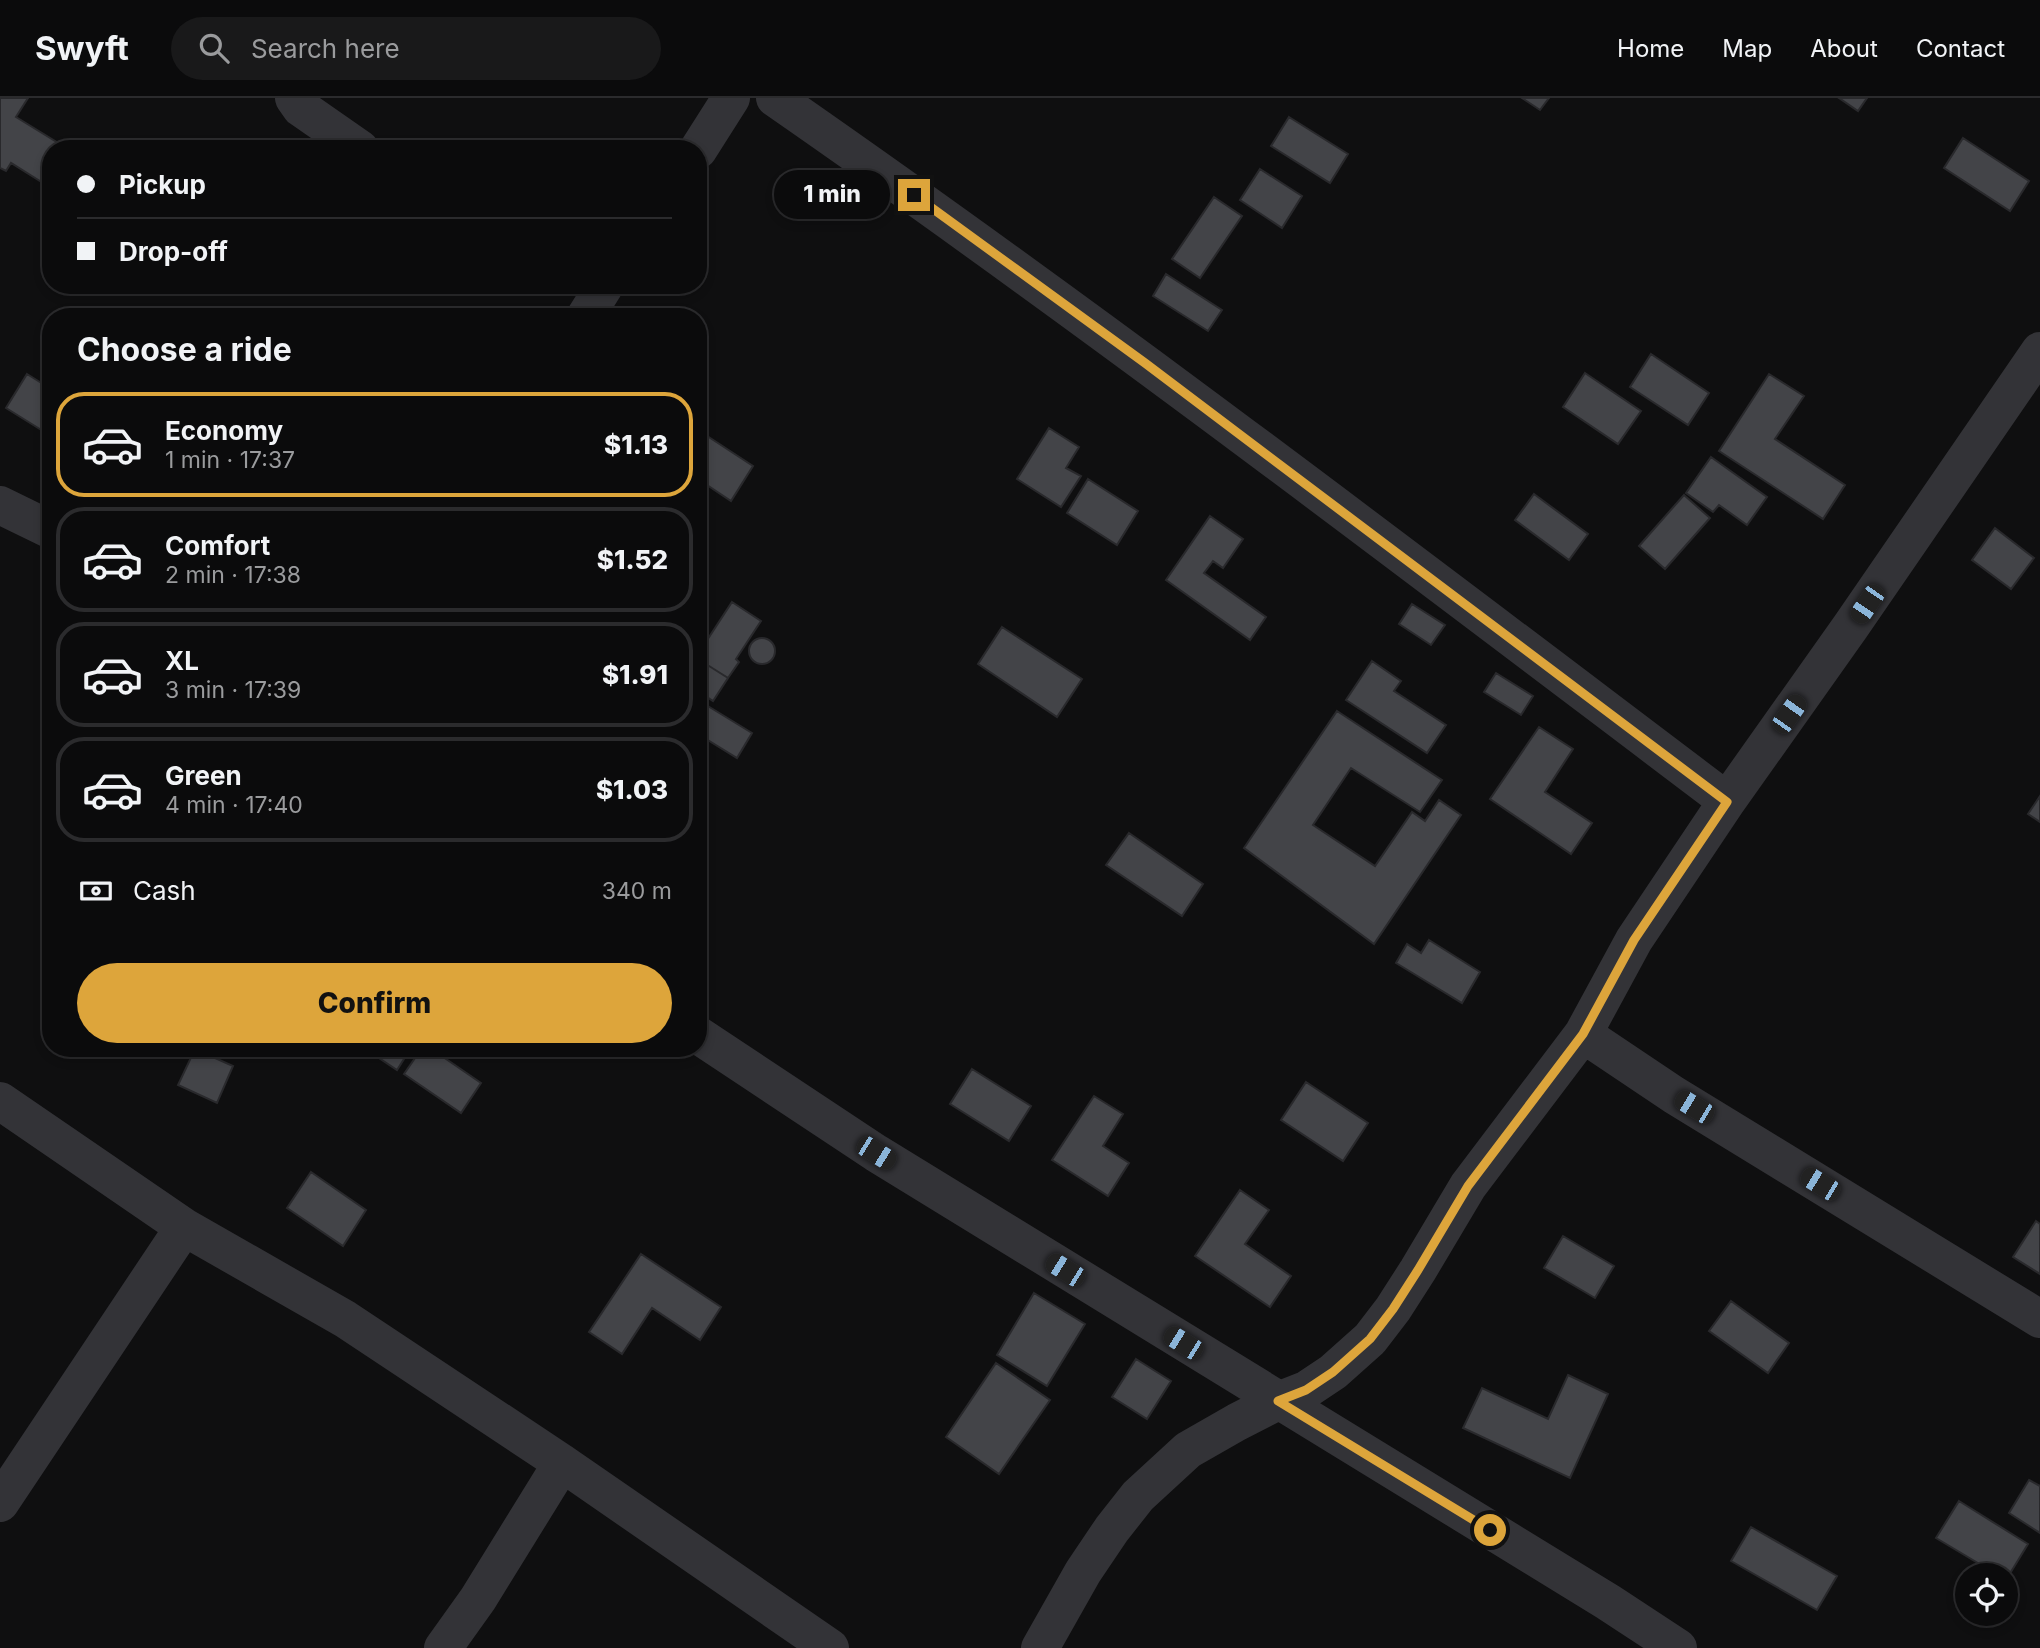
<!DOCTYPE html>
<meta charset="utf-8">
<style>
:root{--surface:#0b0b0c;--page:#19191a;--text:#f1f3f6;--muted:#9a9b9d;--line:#2b2b2d;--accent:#dda53b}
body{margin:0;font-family:Inter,sans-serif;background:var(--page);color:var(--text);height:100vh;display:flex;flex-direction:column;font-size:26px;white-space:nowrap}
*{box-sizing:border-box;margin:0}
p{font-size:23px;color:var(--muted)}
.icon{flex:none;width:38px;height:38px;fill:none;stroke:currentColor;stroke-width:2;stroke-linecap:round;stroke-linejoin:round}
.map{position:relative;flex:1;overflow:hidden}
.panel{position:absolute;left:42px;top:210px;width:665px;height:749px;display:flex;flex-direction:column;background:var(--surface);border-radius:28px;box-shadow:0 4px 10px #0003,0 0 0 2px var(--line)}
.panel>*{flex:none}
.guide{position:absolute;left:42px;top:42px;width:665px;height:154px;border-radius:28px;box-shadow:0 4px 10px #0003,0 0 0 2px var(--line);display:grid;align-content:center;height:154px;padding:0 35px;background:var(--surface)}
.controls{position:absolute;left:1955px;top:1465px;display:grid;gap:14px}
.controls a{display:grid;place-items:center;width:63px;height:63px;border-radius:50%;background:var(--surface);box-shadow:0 4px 10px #0003,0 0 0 2px var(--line);font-size:35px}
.end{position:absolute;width:32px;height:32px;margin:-16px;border:9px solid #dda53b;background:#111;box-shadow:0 0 0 4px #111}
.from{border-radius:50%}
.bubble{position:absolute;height:49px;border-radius:24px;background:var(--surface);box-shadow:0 4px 10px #0003,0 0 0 2px var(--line);font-size:23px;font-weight:800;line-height:49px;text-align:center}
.car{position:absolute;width:21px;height:42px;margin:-21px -10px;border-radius:9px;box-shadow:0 0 5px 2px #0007;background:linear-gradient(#222 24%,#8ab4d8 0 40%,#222 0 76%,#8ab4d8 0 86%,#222 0)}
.guide b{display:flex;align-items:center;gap:24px;height:66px;font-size:26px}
.guide b+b{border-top:2px solid var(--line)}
.guide i{width:18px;height:18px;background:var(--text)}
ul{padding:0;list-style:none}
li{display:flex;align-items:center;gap:21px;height:105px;margin:0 14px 10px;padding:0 21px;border:4px solid var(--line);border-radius:28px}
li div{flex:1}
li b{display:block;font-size:26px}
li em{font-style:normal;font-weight:800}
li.active{border-color:var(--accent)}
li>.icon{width:63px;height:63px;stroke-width:1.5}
h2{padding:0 35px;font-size:32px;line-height:84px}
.pay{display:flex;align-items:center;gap:18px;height:77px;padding:0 35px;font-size:26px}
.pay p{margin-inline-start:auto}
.action{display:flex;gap:14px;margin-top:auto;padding:14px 35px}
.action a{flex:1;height:80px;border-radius:42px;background:var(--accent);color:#111;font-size:28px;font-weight:800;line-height:80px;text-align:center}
header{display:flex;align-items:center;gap:42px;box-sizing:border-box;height:98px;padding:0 35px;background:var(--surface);border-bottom:2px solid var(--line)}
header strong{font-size:33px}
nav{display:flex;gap:38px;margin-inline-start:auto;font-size:24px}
.search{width:490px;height:63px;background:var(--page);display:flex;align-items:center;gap:18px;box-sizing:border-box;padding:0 24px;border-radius:38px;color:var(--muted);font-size:26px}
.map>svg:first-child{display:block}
.building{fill:#434448;stroke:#29292c;stroke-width:2}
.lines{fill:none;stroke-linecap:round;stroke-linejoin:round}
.minor{stroke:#333337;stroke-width:38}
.route{stroke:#dda53b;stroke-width:9}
</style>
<header>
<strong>Swyft</strong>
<div class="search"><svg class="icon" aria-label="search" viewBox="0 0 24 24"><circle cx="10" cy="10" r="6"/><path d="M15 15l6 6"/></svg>Search here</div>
<nav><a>Home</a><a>Map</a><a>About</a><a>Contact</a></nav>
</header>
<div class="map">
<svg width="2040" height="1550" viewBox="0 0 2040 1550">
<rect width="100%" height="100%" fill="#0f0f10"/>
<!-- building -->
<path class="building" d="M0,0h28l-12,19 52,32h-17v39l-40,-25 -5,8 -6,-3z
M1522,0h27l-9,12z
M1839,0h28l-9,13z
M1289,19l59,37 -18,29 -59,-37z
M1963,40l66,43 -19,30 -66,-43z
M1260,71l42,27 -20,32 -42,-28z
M1214,99l28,19 -42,62 -28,-19z
M1166,176l56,36 -14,21 -55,-35z
M1651,256l58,39 -21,32 -58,-38z
M1585,275l56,38 -23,33 -55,-37z
M27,276l24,15v47l-45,-28z
M1769,276l35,22 -29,43 70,46 -22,34 -104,-68z
M1049,330l30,19 -13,21 15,8 -20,31 -44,-28z
M698,332l55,36 -22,35 -33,-22z
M1711,359l56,40 -20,28 -28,-20 -6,7 -27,-19z
M1088,381l50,32 -21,34 -50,-32z
M1534,396l54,40 -19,26 -54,-40z
M1684,397l26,23 -45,51 -26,-23z
M1210,418l33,23 -20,29 -10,-7 -9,12 62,44 -16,23 -84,-60z
M1995,430l39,30 -23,31 -39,-29z
M732,504l29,19 -25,38 3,3 -11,16 -30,-19v-5z
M1412,506l33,21 -14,20 -32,-21z
M1002,529l80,52 -25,38 -79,-53z
M749 553a13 13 0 1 1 26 0a13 13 0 1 1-26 0Z
M698,561l30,19 -15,23 -15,-10z
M1372,563l29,20 -7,10 52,34 -19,28 -81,-53z
M1496,575l37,23 -12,19 -37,-23z
M698,602l54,33 -15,25 -39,-24z
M1337,613l105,69 -22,32 -69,-44 -38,57 62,41 37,-54 13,9 14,-21 22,15 -87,129 -130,-96z
M1539,629l34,22 -28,43 47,31 -21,31 -81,-55z
M2040,698v26l-12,-8z
M1129,735l74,51 -21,32 -76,-51z
M1429,842l51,32 -18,31 -66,-40 11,-19 14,9z
M364,950h47l-14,22z
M422,950h8l51,35 -20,30 -57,-39z
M195,951l38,17 -16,37 -39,-18z
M972,971l59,37 -22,35 -59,-37z
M1306,984l62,41 -25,38 -62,-41z
M1094,998l29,18 -20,32 26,17 -21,33 -56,-36z
M311,1074l55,38 -23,36 -56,-38z
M1240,1092l29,20 -24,34 46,32 -21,31 -75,-51z
M2036,1123l4,3v50l-27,-17z
M1563,1138l51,30 -19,32 -51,-30z
M641,1156l80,53 -21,33 -48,-32 -30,46 -33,-22z
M1034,1195l51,31 -38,62 -50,-31z
M1731,1203l58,42 -21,30 -59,-42z
M1136,1261l35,22 -24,38 -35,-22z
M996,1265l54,37 -51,74 -53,-37z
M1568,1277l40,19 -38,84 -107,-50 19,-40 66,31z
M2029,1382l11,6v47l-31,-20z
M1959,1403l69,43 -22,36v-5h-8l-62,-37z
M1751,1429l86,49 -20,34 -86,-49z"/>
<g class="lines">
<!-- minor -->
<path class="minor" d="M294,0l7,10 59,41
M775,0c324,225 637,465 952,703
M698,52l33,-52
M585,219l20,-32
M0,407l51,25
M1583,936l91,61 366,224
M698,937l178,118 732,449 70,46
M0,1003l184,126 161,92 217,144 268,185
M0,1405l184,-276
M443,1550l35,-49 84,-136
M1040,1550l43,-76 29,-43 26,-33 50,-46 49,-28 41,-21 28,-11 27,-18 37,-33 23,-30 25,-39 50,-84 115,-152 51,-94 93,-139 124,-175 189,-275"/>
</g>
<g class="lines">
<!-- route -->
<path class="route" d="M914,97l231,168 582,439 -93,138 -51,94 -115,152 -50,84 -25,39 -23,30 -37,33 -27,18 -28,11 212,129"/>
</g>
</svg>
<div class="controls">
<a><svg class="icon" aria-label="locate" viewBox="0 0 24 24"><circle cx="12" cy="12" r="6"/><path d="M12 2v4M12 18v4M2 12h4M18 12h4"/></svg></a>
</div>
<i class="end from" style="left:1490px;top:1432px"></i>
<i class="end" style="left:914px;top:97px"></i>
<div class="bubble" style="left:774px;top:72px;width:116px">1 min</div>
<i class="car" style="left:1867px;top:506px;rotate:214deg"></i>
<i class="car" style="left:1789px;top:616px;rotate:35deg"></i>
<i class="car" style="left:1694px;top:1009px;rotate:301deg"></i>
<i class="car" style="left:876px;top:1055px;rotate:122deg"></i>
<i class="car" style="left:1820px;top:1086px;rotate:301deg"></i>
<i class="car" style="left:1065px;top:1172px;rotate:302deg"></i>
<i class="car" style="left:1183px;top:1245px;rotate:302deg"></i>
<div class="guide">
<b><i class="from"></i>Pickup</b>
<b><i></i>Drop-off</b>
</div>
<section class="panel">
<h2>Choose a ride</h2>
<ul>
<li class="active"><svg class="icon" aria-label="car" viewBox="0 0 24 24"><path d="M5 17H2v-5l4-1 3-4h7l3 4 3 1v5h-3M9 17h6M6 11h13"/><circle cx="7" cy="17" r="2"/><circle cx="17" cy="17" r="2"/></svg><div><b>Economy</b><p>1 min · 17:37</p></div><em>$1.13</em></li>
<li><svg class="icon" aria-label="car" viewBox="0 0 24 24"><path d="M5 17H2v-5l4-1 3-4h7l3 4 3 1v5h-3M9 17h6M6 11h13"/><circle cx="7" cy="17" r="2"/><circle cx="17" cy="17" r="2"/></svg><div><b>Comfort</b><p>2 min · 17:38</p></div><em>$1.52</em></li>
<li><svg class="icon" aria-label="car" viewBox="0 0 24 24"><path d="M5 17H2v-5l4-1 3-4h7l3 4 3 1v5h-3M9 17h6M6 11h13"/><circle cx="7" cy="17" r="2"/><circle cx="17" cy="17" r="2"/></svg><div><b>XL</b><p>3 min · 17:39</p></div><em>$1.91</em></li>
<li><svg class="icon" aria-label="car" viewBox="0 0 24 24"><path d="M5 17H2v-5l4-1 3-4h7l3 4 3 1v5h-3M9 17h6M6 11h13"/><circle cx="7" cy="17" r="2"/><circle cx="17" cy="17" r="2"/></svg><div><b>Green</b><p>4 min · 17:40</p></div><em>$1.03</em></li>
</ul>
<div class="pay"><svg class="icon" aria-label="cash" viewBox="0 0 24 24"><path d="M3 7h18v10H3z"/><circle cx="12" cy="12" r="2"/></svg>Cash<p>340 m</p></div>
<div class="action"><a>Confirm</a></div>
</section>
</div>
